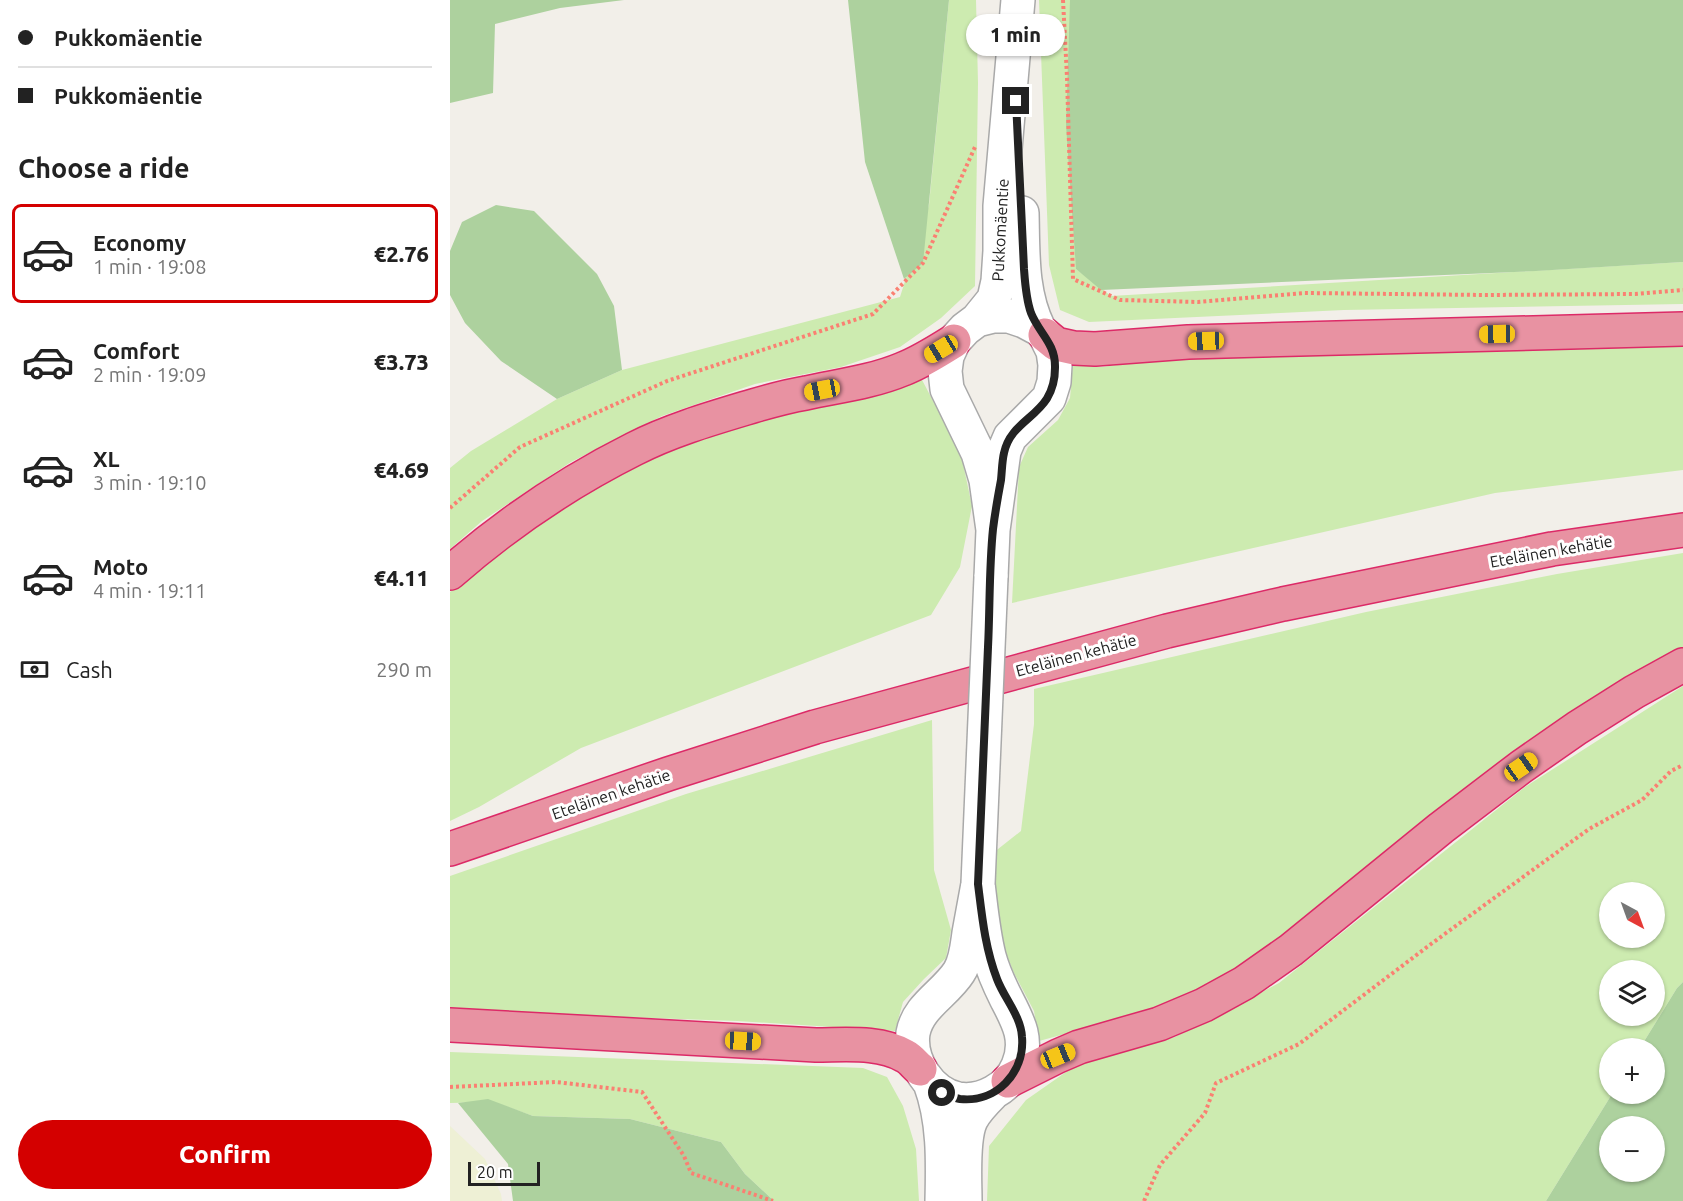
<!DOCTYPE html>
<meta charset="utf-8">
<style>
:root{--surface:#fff;--page:#f2f2f2;--text:#222;--muted:#767676;--line:#e0e0e0;--accent:#d40000}
body{margin:0;font-family:Ubuntu,sans-serif;background:var(--page);color:var(--text);height:100vh;display:flex;flex-direction:column;font-size:22px;white-space:nowrap}
*{box-sizing:border-box;margin:0}
p{font-size:20px;color:var(--muted)}
.icon{flex:none;width:33px;height:33px;fill:none;stroke:currentColor;stroke-width:2;stroke-linecap:round;stroke-linejoin:round}
.map{position:relative;flex:1;overflow:hidden}
.side{display:flex;flex-direction:column;background:var(--surface);width:450px}
.side>*{flex:none}
.top-card{display:grid;align-content:center;height:132px;padding:0 18px;background:var(--surface)}
.needle{width:39px;rotate:139deg}
.controls{position:absolute;left:1149px;top:882px;display:grid;gap:12px}
.controls a{display:grid;place-items:center;width:66px;height:66px;border-radius:50%;background:var(--surface);box-shadow:0 2px 4px #0004;font-size:30px}
.scale{position:absolute;left:18px;bottom:15px;width:72px;box-sizing:border-box;padding-left:6px;border:3px solid #222;border-top:0;font-size:16px;line-height:21px;white-space:nowrap;color:#222;-webkit-text-stroke:4px #fff;paint-order:stroke}
.end{position:absolute;width:27px;height:27px;margin:-14px;border:8px solid #222;background:#fff;box-shadow:0 0 0 3px #fff}
.from{border-radius:50%}
.bubble{position:absolute;height:42px;border-radius:21px;background:var(--surface);box-shadow:0 2px 4px #0004;font-size:20px;font-weight:800;line-height:42px;text-align:center}
.car{position:absolute;width:18px;height:36px;margin:-18px -9px;border-radius:8px;box-shadow:0 0 4px 2px #0007;background:linear-gradient(#f5c518 24%,#345 0 40%,#f5c518 0 76%,#345 0 86%,#f5c518 0)}
.top-card b{display:flex;align-items:center;gap:21px;height:57px;font-size:22px}
.top-card b+b{border-top:2px solid var(--line)}
.top-card i{width:15px;height:15px;background:var(--text)}
ul{padding:0;list-style:none}
li{display:flex;align-items:center;gap:18px;height:99px;margin:0 12px 9px;padding:0 6px;border:3px solid transparent;border-radius:9px}
li div{flex:1}
li b{display:block;font-size:22px}
li em{font-style:normal;font-weight:800}
li.selected{border-color:var(--accent)}
li>.icon{width:54px;height:54px;stroke-width:1.5}
h2{padding:0 18px;font-size:27px;line-height:72px}
.pay{display:flex;align-items:center;gap:15px;height:66px;padding:0 18px;font-size:22px}
.pay p{margin-inline-start:auto}
.cta{display:flex;gap:12px;margin-top:auto;padding:12px 18px}
.cta a{flex:1;height:69px;border-radius:36px;background:var(--accent);color:#fff;font-size:24px;font-weight:800;line-height:69px;text-align:center}
main{display:flex;flex:1;min-height:0}
.map>svg:first-child{display:block}
.farmland{fill:#eef0d5}
.grass{fill:#cdebb0;fill-rule:evenodd}
.forest{fill:#add19e;fill-rule:evenodd}
.lines{fill:none;stroke-linecap:round;stroke-linejoin:round}
.minor-casing{stroke:#a9a9a9;stroke-width:36}
.highway-casing{stroke:#dc2a67;stroke-width:36}
.path{stroke:#fa8072;stroke-width:4;stroke-dasharray:3 3;stroke-linecap:butt}
.minor{stroke:#fff;stroke-width:33}
.highway{stroke:#e892a2;stroke-width:33}
.minor-bridge-casing{stroke:#a9a9a9;stroke-width:36;stroke-linecap:butt}
.minor-bridge{stroke:#fff;stroke-width:33}
.route{stroke:#222;stroke-width:8}
.labels{text-anchor:middle;dominant-baseline:central;stroke-width:6;stroke-linejoin:round;paint-order:stroke}
.street-label{font-size:16px;fill:#222;stroke:#fff}
</style>
<main>
<section class="side">
<div class="top-card">
<b><i class="from"></i>Pukkomäentie</b>
<b><i></i>Pukkomäentie</b>
</div>
<h2>Choose a ride</h2>
<ul>
<li class="selected"><svg class="icon" aria-label="car" viewBox="0 0 24 24"><path d="M5 17H2v-5l4-1 3-4h7l3 4 3 1v5h-3M9 17h6M6 11h13"/><circle cx="7" cy="17" r="2"/><circle cx="17" cy="17" r="2"/></svg><div><b>Economy</b><p>1 min · 19:08</p></div><em>€2.76</em></li>
<li><svg class="icon" aria-label="car" viewBox="0 0 24 24"><path d="M5 17H2v-5l4-1 3-4h7l3 4 3 1v5h-3M9 17h6M6 11h13"/><circle cx="7" cy="17" r="2"/><circle cx="17" cy="17" r="2"/></svg><div><b>Comfort</b><p>2 min · 19:09</p></div><em>€3.73</em></li>
<li><svg class="icon" aria-label="car" viewBox="0 0 24 24"><path d="M5 17H2v-5l4-1 3-4h7l3 4 3 1v5h-3M9 17h6M6 11h13"/><circle cx="7" cy="17" r="2"/><circle cx="17" cy="17" r="2"/></svg><div><b>XL</b><p>3 min · 19:10</p></div><em>€4.69</em></li>
<li><svg class="icon" aria-label="car" viewBox="0 0 24 24"><path d="M5 17H2v-5l4-1 3-4h7l3 4 3 1v5h-3M9 17h6M6 11h13"/><circle cx="7" cy="17" r="2"/><circle cx="17" cy="17" r="2"/></svg><div><b>Moto</b><p>4 min · 19:11</p></div><em>€4.11</em></li>
</ul>
<div class="pay"><svg class="icon" aria-label="cash" viewBox="0 0 24 24"><path d="M3 7h18v10H3z"/><circle cx="12" cy="12" r="2"/></svg>Cash<p>290 m</p></div>
<div class="cta"><a>Confirm</a></div>
</section>
<div class="map">
<svg width="1233" height="1201" viewBox="0 0 1233 1201">
<rect width="100%" height="100%" fill="#f2efe9"/>
<!-- farmland -->
<path class="farmland" d="M0,1126l35,33 16,35 1,7h-52z"/>
<!-- grass -->
<path class="grass" d="M499,0h27l2,83 -3,203 -34,32 -41,29 -59,20 -86,17 -93,32 -91,46 -89,59 -32,28v-81l21,-17 86,-52 65,-29 278,-73 29,-92z
M589,0h33l4,269 35,27 572,-34v42l-339,6 -255,12 -29,-12 -11,-45z
M1233,346v124l-188,23 -483,110 7,-136 9,-20 30,-27 12,-22 3,-34 29,3 83,-11z
M471,378l40,76 11,52 -12,61 -29,48 -350,133 -102,59 -29,14v-229l44,-39 83,-55 86,-48 83,-29z
M1233,553v96l-15,7 -103,60 -111,81 -183,150 -70,42 -59,24 -103,28 -5,-30 -20,-38 -11,-27 -10,-46v-47l28,-22 13,-107v-35l332,-77 191,-38z
M1233,686v296l-6,6 -37,60h-30v46h2l-66,107h-559l2,-55 37,-46 50,-35 99,-28 104,-54 246,-196zM1160,892h44v46h-44zM1160,970h44v46h-44z
M482,720l2,150 17,60 -5,28 -22,21 -21,23 -8,29 -158,-10 -287,-10v-135l236,-82z
M0,1052l413,16 24,9 16,29 13,43 3,52h-145l-29,-27 -24,-32 -91,-23 -97,-3 -39,-14 -44,1z"/>
<!-- forest -->
<path class="forest" d="M0,0h174l-64,8 -65,16 -2,69 -43,10z
M398,0h101l-26,263 -19,16 -39,-117z
M620,0h613v262l-147,9 -435,19 -25,-21 -10,-144z
M46,205l38,6 63,63 17,32 8,64 -65,29 -56,-38 -36,-38 -15,-28v-44l12,-29z
M1233,982v219h-137l66,-107h42v-46h-14l37,-60zM1160,1126h44v46h-44z
M38,1099l45,17 97,3 91,23 24,32 29,27h-261l-5,-37 -50,-61z"/>
<g class="lines">
<defs>
<path id="minor" d="M572,213c1,40 -1,80 17,116
M527,320l16,-4h16l15,5 15,8 6,6 8,16 2,14 -1,17 -5,16 -39,39 -6,14 -11,79 -2,47
M543,530l-7,-50 -8,-27 -31,-64 -2,-18 2,-15 7,-15 11,-12 12,-9 17,-21 4,-18 2,-30v-45l18,-206
M528,884c3,24 5,48 11,72 4,15 10,28 17,42 12,23 23,42 12,68 -9,22 -36,37 -60,33 -28,-6 -49,-38 -45,-66 5,-27 32,-39 46,-61 7,-11 8,-25 10,-39 3,-16 6,-33 9,-49z
M480,1083c14,37 13,78 12,118
M515,1201c0,-22 -3,-62 6,-81 5,-10 13,-18 21,-26"/>
<path id="highway" d="M595,335l11,9 18,4 21,1 93,-7 495,-13
M0,573c55,-48 118,-91 184,-124 37,-19 79,-31 119,-43 17,-5 35,-10 53,-13 32,-7 66,-11 97,-24 18,-7 35,-18 51,-28
M0,849l218,-75 147,-47 352,-96 116,-27 269,-55 131,-19
M0,1025l366,20c29,0 64,-4 89,11 6,3 10,9 15,13
M558,1081l50,-25 21,-9 80,-23 45,-19 40,-22 47,-33 150,-122 80,-61 56,-39 57,-36 49,-27"/>
</defs>
<!-- minor casing -->
<use href="#minor" class="minor-casing"/>
<!-- highway casing -->
<use href="#highway" class="highway-casing"/>
<!-- path -->
<path class="path" d="M613,0l4,77 6,202 47,21 78,2 106,-9 182,2 149,-1 48,-4
M0,508l70,-61 147,-66 206,-67 50,-51 52,-116
M0,1087l106,-5 86,10 42,64 7,17 82,28
M694,1201l16,-36 45,-52 11,-30 83,-39 132,-100 158,-115 53,-29 29,-29 12,-6"/>
<!-- minor -->
<use href="#minor" class="minor"/>
<!-- highway -->
<use href="#highway" class="highway"/>
<defs>
<path id="minor-bridge" d="M528,884l13,-307"/>
</defs>
<!-- minor-bridge casing -->
<use href="#minor-bridge" class="minor-bridge-casing"/>
<!-- minor-bridge -->
<use href="#minor-bridge" class="minor-bridge"/>
</g>
<g class="lines">
<!-- route -->
<path class="route" d="M492,1093c6,2 12,5 18,6 36,4 65,-26 62,-62 -1,-21 -18,-39 -25,-58 -12,-31 -15,-63 -19,-95 3,-79 7,-158 10,-237 2,-39 1,-79 5,-118 2,-16 5,-33 8,-49 1,-9 1,-19 3,-27 8,-38 52,-36 51,-87 0,-23 -16,-33 -24,-53 -5,-14 -6,-30 -7,-44l-8,-168"/>
</g>
<g class="labels">
<!-- street labels -->
<g class="street-label">
<text transform="translate(550 230) rotate(-87)">Pukkomäentie</text>
<text transform="translate(1101 551) rotate(-10)">Eteläinen kehätie</text>
<text transform="translate(626 655) rotate(-15)">Eteläinen kehätie</text>
<text transform="translate(161 794) rotate(-19)">Eteläinen kehätie</text>
</g>
</g>
</svg>
<div class="controls">
<a><svg class="needle" viewBox="-14 -14 28 28"><path d="M0-13l5 13h-10z" fill="#e53935"/><path d="M0 13l5-13h-10z" fill="#767676"/></svg></a>
<a><svg class="icon" aria-label="layers" viewBox="0 0 24 24"><path d="M12 4l9 5-9 5-9-5zM3 14l9 5 9-5"/></svg></a>
<a>+</a>
<a>−</a>
</div>
<div class="scale">20 m</div>
<i class="end from" style="left:492px;top:1093px"></i>
<i class="end" style="left:566px;top:101px"></i>
<div class="bubble" style="left:516px;top:14px;width:99px">1 min</div>
<i class="car" style="left:1047px;top:334px;rotate:269deg"></i>
<i class="car" style="left:756px;top:341px;rotate:268deg"></i>
<i class="car" style="left:491px;top:349px;rotate:239deg"></i>
<i class="car" style="left:372px;top:390px;rotate:259deg"></i>
<i class="car" style="left:1071px;top:767px;rotate:55deg"></i>
<i class="car" style="left:293px;top:1041px;rotate:93deg"></i>
<i class="car" style="left:608px;top:1056px;rotate:68deg"></i>
</div>
</main>
